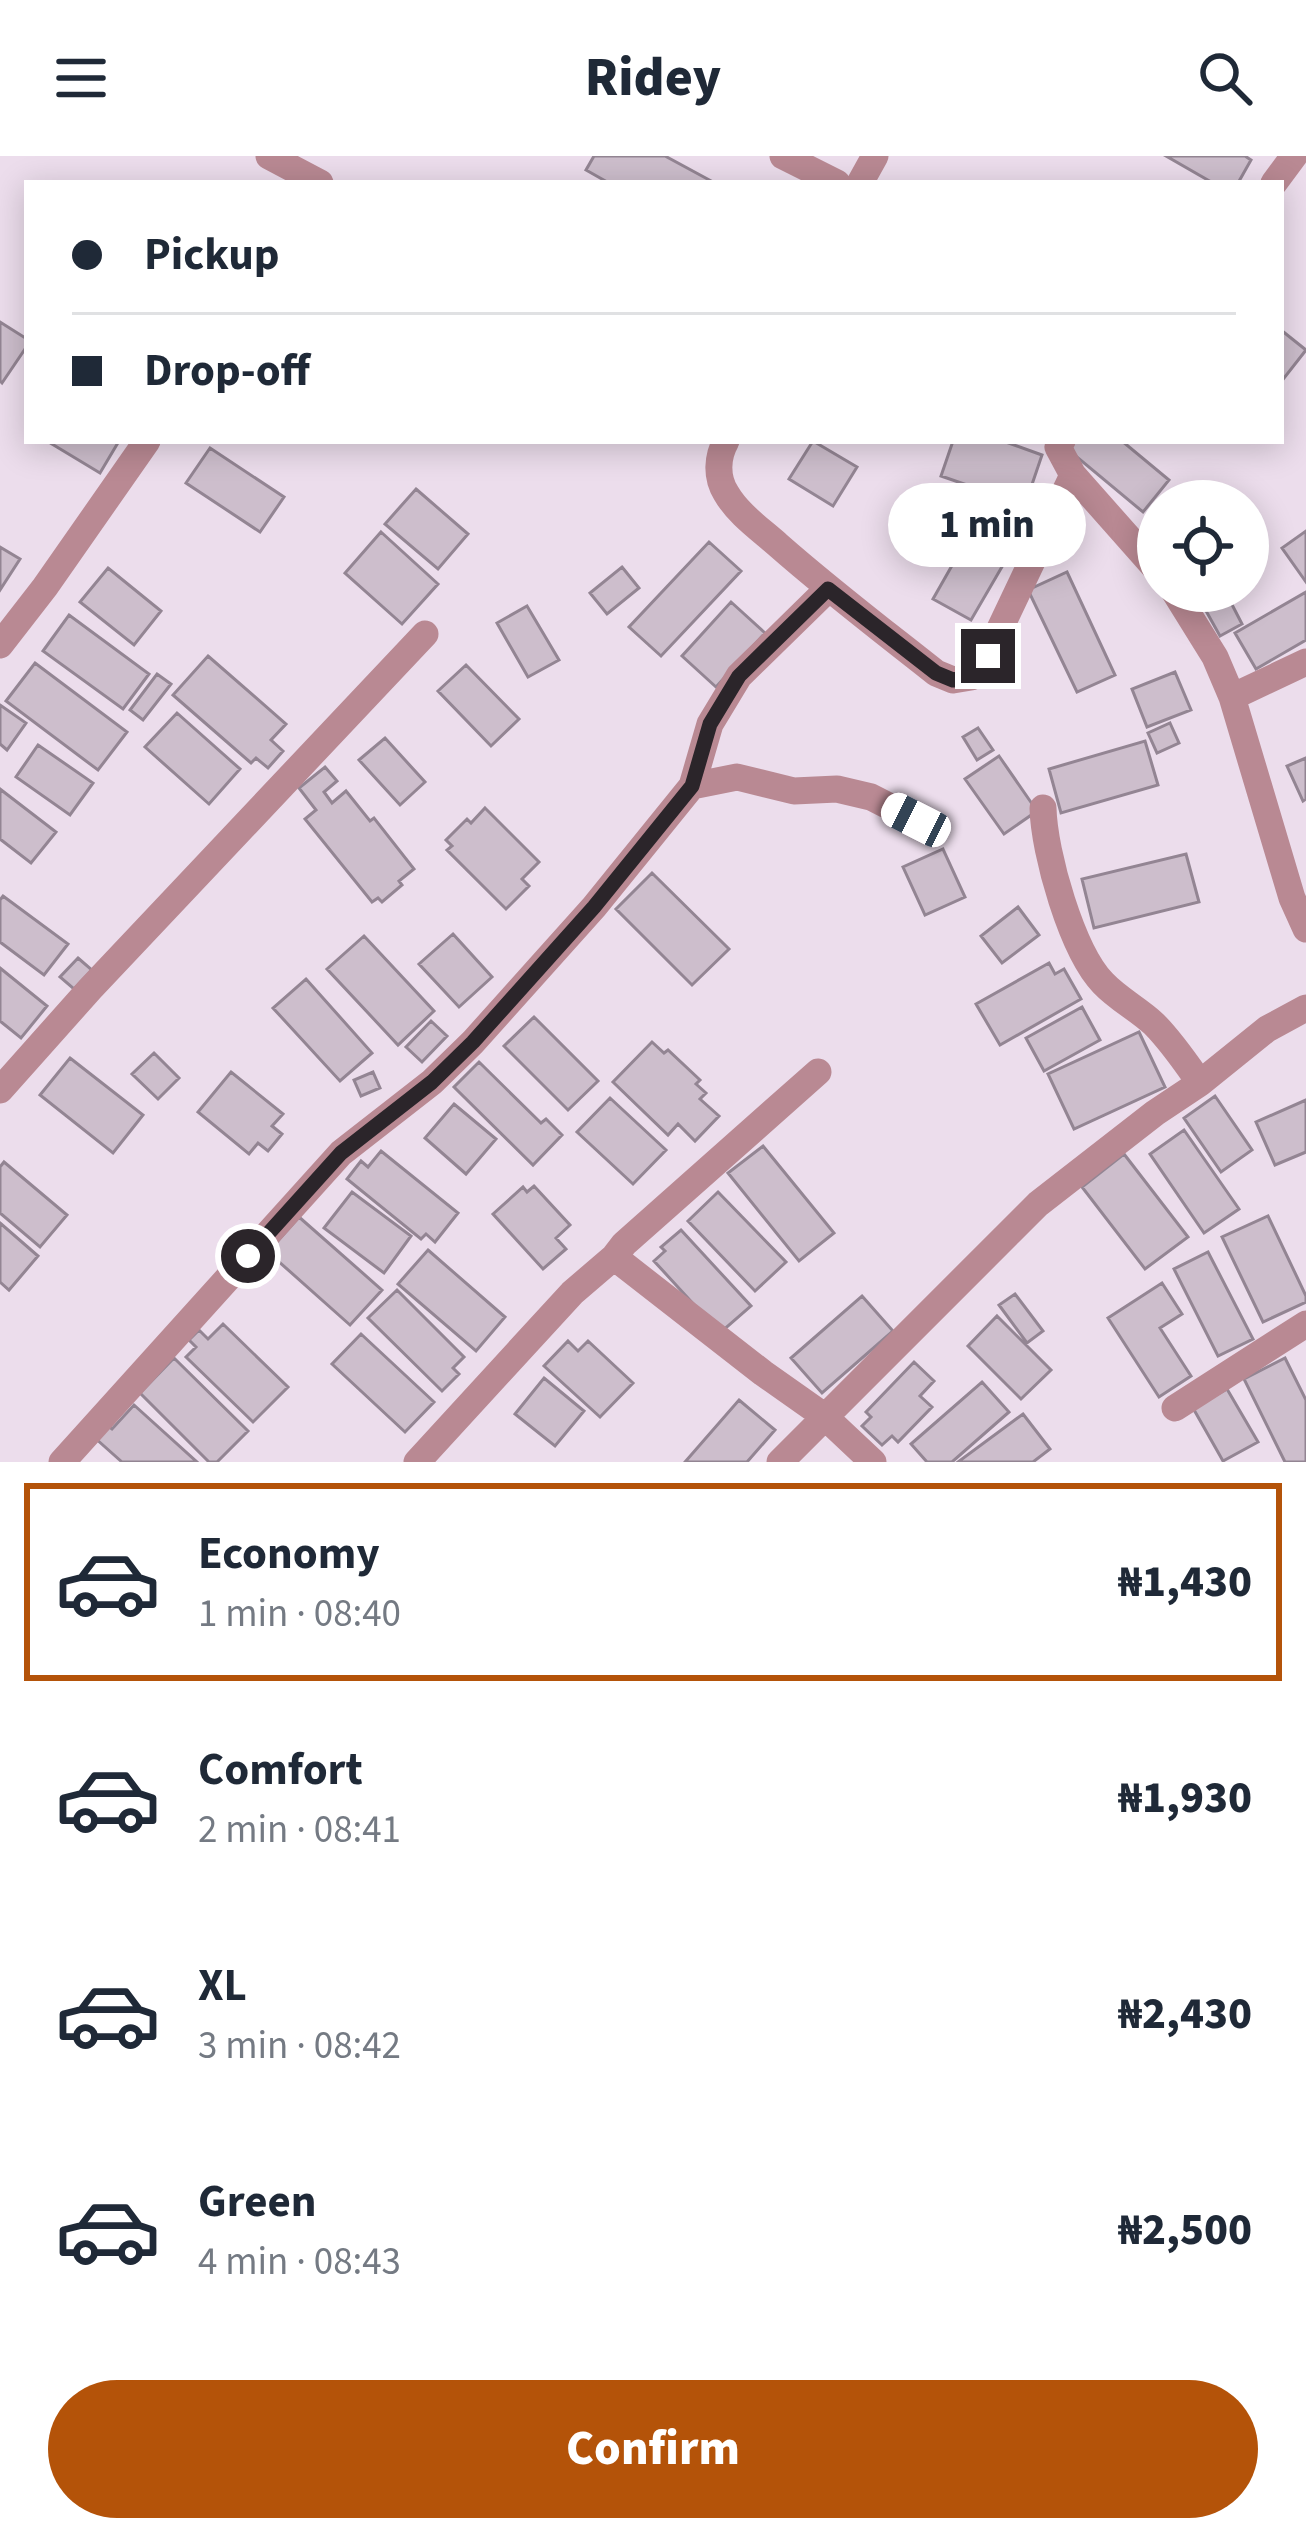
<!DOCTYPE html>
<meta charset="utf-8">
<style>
:root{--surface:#fff;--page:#f2f2f3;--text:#1f2937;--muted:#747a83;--line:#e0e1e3;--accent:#b45309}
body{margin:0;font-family:"Source Sans 3",sans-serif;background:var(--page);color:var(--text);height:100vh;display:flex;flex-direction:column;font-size:45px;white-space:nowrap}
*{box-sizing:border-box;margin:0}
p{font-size:39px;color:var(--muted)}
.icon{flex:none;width:66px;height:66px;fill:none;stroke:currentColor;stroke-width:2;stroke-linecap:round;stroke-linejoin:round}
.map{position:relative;height:1306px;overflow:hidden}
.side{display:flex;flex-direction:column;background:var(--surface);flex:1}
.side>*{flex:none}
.banner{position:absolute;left:24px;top:24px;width:1260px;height:264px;border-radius:0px;box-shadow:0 6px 30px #0003;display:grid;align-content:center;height:264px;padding:0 48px;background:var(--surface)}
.controls{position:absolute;left:1137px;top:324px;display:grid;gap:24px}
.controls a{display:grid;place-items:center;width:132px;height:132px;border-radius:50%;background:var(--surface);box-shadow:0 6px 30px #0003;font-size:60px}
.end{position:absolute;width:54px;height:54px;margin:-27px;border:15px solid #2b252a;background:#fff;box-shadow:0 0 0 6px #fff}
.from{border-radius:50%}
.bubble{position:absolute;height:84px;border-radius:42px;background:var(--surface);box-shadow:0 6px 30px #0003;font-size:39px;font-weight:800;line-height:84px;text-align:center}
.car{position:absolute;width:36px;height:72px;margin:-36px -18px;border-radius:15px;box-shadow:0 0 9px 3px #0007;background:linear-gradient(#fff 24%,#345 0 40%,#fff 0 76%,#345 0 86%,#fff 0)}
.banner b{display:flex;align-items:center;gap:42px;height:114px;font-size:45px}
.banner b+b{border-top:3px solid var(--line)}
.banner i{width:30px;height:30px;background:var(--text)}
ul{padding:21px 0 0;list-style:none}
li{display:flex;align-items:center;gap:36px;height:198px;margin:0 24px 18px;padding:0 24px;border:6px solid transparent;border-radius:0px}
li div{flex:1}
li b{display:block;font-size:45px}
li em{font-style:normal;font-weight:800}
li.on{border-color:var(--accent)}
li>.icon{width:108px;height:108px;stroke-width:1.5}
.action{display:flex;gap:24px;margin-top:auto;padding:24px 48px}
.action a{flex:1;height:138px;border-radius:72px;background:var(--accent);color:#fff;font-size:48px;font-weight:800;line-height:138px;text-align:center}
header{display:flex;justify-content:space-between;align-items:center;height:156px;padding:0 48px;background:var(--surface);font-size:54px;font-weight:800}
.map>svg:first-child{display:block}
.building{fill:#cdbecc;stroke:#938593;stroke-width:3}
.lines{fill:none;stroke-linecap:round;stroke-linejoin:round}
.street{stroke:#b98993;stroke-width:27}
.route{stroke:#2b252a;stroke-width:15}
</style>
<header><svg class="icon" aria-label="menu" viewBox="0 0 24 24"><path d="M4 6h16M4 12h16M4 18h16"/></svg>Ridey<svg class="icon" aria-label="search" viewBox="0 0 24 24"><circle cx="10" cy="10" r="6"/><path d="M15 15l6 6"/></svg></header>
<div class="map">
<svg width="1306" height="1306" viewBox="0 0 1306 1306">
<rect width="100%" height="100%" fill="#ecddec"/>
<!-- building -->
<path class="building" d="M594,0h71l48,26 -104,1 -23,-13z
M1166,0h79l6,4 -13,23h-25z
M0,166l27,17v7l-25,37 -2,-2z
M1281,174l25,20 -25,32z
M47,285h72l-19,32z
M813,285l44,26 -24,39 -44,-27z
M953,285h50l39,14 -17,50 -84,-29z
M1073,285h49l47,39 -26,32 -77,-64z
M210,292l74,49 -24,35 -74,-49z
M416,333l52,45 -30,35 -53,-45z
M983,355l38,23 -50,86 -38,-21z
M1306,375v51l-24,-34z
M381,376l57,52 -36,40 -57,-51z
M709,386l32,29 -80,85 -32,-29z
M0,391l20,12 -20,31z
M622,411l17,21 -32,26 -17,-21z
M108,412l53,43 -27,34 -54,-43z
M1067,416l48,103 -38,17 -49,-102z
M1200,435h25l17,33 -22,12 -24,-43z
M1306,436v48l-50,29 -21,-36z
M731,446l34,31 -49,54 -34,-31z
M527,450l32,54 -31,17 -31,-54z
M69,459l80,59 -26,35 -80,-58z
M208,500l78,68 -15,16 12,11 -15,17 -12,-10 -5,5 -78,-68z
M35,507l92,69 -29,38 -92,-69z
M466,509l53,54 -28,27 -53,-55z
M1175,516l16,38 -44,17 -15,-38z
M157,518l14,10 -28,36 -13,-10z
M0,549l26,18 -19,27 -7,-6z
M177,557l63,56 -31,35 -64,-57z
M1170,567l9,20 -22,10 -9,-20z
M978,572l15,22 -16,10 -14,-23z
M385,582l40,44 -25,23 -41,-45z
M1145,585l13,44 -97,28 -12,-44z
M38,589l55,38 -23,32 -54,-38z
M999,600l38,55 -33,23 -39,-55z
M1306,602v41l-3,2 -16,-35z
M325,611l12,14 -13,11 8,11 14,-12 24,30 4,-3 40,51 -15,12 3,4 -20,17 -4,-4 -6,4 -67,-83 11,-9 -17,-22z
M0,633l56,43 -25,31 -31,-24z
M485,652l54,54 -17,17 7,7 -23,23 -59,-59 5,-4 -6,-6 21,-21 4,4z
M943,693l22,48 -40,18 -22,-48z
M1186,698l13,48 -105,26 -12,-49z
M652,717l77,76 -37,36 -76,-76z
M3,740l65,48 -24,31 -44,-33v-42z
M1018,751l21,28 -37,28 -21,-27z
M453,778l39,43 -33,30 -40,-43z
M364,780l70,75 -36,34 -71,-76z
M78,802l14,12 -18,19 -14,-12z
M1049,807l6,11 9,-5 17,30 -81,46 -24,-41z
M0,812l47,38 -26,32 -21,-17z
M306,823l66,74 -32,28 -67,-73z
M1082,851l18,33 -56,31 -18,-33z
M534,861l64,64 -30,29 -64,-64z
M431,865l16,15 -25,26 -16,-15z
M1139,876l26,55 -91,42 -26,-55z
M652,886l12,11 4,-3 32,30 -4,4 10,9 -6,6 19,17 -24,25 -17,-17 -10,11 -55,-53z
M154,897l25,25 -21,21 -26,-25z
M70,902l73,57 -30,38 -73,-58z
M479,906l62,61 5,-4 16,16 -29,30 -79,-78z
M231,916l52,42 -11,12 10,8 -14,17 -10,-8 -9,11 -51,-42z
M373,916l7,16 -19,8 -7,-16z
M1215,940l37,54 -31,22 -37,-54z
M610,942l56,52 -33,34 -56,-52z
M1306,944v52l-31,13 -19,-43z
M454,948l42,35 -30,35 -41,-36z
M1184,974l55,79 -35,24 -54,-79z
M763,990l71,87 -35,28 -71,-88z
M381,995l77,62 -23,29 -9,-8 -5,5 -74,-60 14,-18 7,6z
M1124,998l64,83 -43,32 -63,-82z
M4,1006l63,53 -27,32 -40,-34v-46z
M534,1030l36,39 -14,13 10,11 -23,20 -50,-55 30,-27 4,5z
M352,1036l59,44 -27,37 -60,-45z
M718,1036l68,70 -31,29 -67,-70z
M1268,1060l38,80v6l-43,20 -41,-85z
M299,1061l83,73 -32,35 -82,-73z
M0,1067l38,33 -29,34 -9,-8z
M681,1074l70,76 -31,27 -66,-72 11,-10 -4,-4z
M428,1094l77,67 -29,34 -78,-67z
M1208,1096l45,87 -35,17 -44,-87z
M1162,1127l20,31 -22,14 31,48 -32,21 -51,-79z
M397,1134l67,67 -11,11 6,6 -17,17 -74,-73z
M1015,1138l28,37 -16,12 -28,-38z
M862,1140l31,35 -71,62 -31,-35z
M997,1160l54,54 -30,29 -53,-53z
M223,1168l65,63 -35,35 -67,-65 10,-10 -7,-7 10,-10 9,9z
M361,1178l73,68 -29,30 -73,-68z
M568,1185l10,10 10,-10 45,42 -33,34 -56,-51z
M174,1202l74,73 -31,31h-8l-69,-69z
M1285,1202l21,42v62h-21l-41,-83z
M914,1206l20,19 -14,15 12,11 -34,35 -6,-6 -10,9 -20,-19 9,-9 -5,-5z
M544,1222l40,33 -29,35 -40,-32z
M982,1226l27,30 -57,50h-25l-16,-18z
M1227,1233l31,53 -35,19 -30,-53z
M739,1244l36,30 -28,32h-62z
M134,1249l63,57h-75l-27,-24 12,-13 5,4z
M1023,1258l27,35 -17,13h-75z"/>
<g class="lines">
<!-- street -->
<path class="street" d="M269,0l51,27
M783,0l54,27
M860,27l15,-27
M1274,27l20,-27
M726,285c-9,16 -10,36 0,52 12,21 34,36 52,52 51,45 105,86 158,128l17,7 18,-3 16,-21 86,-181
M1062,285l-4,6 15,28 85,96
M1174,435l41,66 17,40 60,201 14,31
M0,489l45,-58 102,-146
M1232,541l74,-35
M692,630l45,-9 57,14 43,-2 34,8 45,23
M1043,652c1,45 29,143 60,175 15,16 35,26 51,41 18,18 32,39 46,59
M0,934l90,-101 335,-355
M614,1101l149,116 61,43 49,46
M1175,1252l131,-84
M62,1306l279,-309 91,-71 41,-40 121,-135 98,-121 18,-62 29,-48 89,-87
M417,1306l155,-169 42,-36 10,-13 194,-172
M780,1306l258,-258 117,-91 45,-30 67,-54 39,-21"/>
</g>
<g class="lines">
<!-- route -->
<path class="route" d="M248,1100l93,-103 91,-71 41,-40 121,-135 98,-121 18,-62 29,-48 89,-87 108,84 17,7 18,-3 17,-21"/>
</g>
</svg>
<div class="controls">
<a><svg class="icon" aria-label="locate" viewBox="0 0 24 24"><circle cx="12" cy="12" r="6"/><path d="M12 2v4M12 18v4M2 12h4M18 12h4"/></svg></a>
</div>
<i class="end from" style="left:248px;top:1100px"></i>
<i class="end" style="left:988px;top:500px"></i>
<div class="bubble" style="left:888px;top:327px;width:198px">1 min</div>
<i class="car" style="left:916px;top:664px;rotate:297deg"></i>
<div class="banner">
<b><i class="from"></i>Pickup</b>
<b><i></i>Drop-off</b>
</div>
</div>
<section class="side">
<ul>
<li class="on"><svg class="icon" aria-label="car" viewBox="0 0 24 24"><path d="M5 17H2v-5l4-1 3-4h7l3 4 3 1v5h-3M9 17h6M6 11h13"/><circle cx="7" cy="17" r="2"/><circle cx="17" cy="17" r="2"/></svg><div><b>Economy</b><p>1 min · 08:40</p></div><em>₦1,430</em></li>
<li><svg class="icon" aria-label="car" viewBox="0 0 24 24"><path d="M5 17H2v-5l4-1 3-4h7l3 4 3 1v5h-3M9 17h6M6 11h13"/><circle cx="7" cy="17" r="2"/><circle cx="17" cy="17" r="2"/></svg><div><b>Comfort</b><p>2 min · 08:41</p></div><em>₦1,930</em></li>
<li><svg class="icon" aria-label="car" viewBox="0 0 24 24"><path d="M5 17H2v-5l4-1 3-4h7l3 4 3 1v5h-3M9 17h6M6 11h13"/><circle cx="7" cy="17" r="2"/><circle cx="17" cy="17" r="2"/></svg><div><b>XL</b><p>3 min · 08:42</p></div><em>₦2,430</em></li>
<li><svg class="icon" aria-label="car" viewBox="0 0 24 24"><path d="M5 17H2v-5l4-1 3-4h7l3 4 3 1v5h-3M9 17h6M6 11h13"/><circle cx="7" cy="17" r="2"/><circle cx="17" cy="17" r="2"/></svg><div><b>Green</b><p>4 min · 08:43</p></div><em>₦2,500</em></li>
</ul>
<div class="action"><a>Confirm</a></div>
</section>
